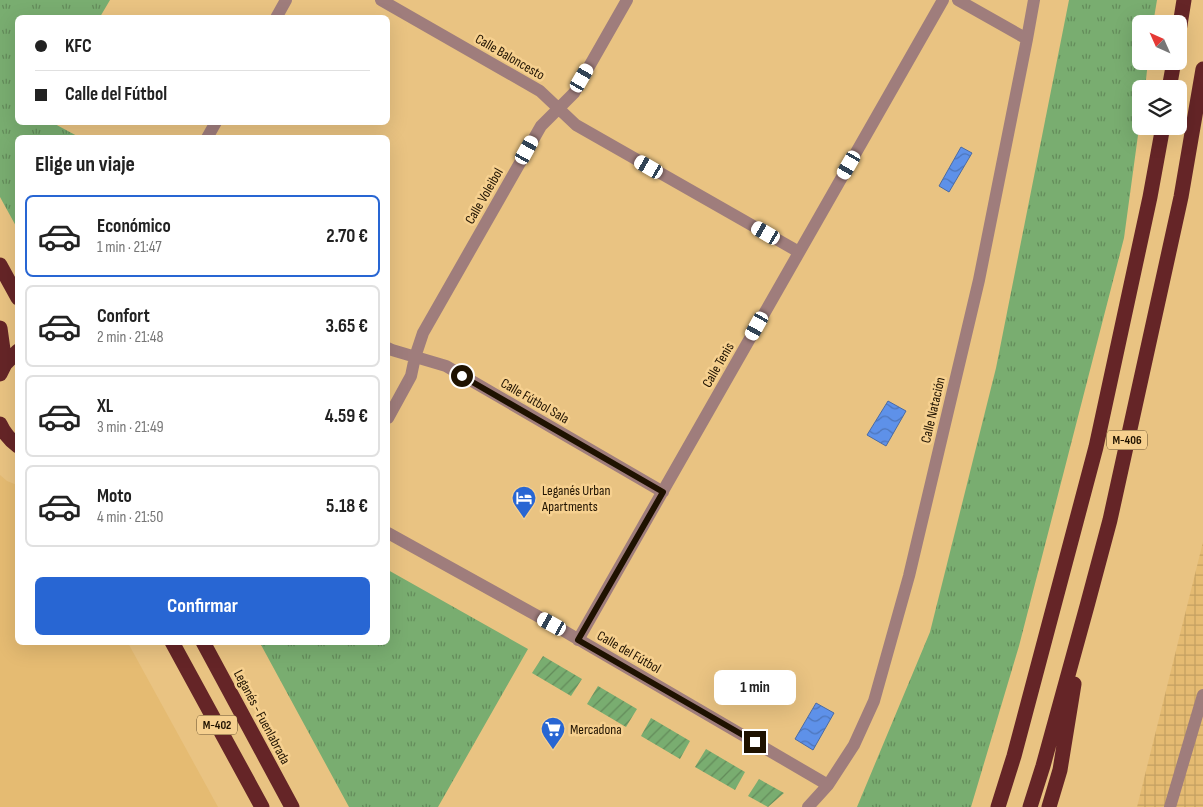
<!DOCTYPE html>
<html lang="es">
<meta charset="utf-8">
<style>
:root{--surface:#fff;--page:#f2f2f2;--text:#222;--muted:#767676;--line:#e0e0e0;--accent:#2866d3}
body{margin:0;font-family:"Sofia Sans Condensed",sans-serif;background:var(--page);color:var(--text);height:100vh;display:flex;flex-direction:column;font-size:19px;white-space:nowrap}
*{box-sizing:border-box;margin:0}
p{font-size:16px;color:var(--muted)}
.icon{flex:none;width:28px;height:28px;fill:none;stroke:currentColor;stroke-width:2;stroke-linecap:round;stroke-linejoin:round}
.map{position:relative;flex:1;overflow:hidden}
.sheet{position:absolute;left:15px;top:135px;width:375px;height:510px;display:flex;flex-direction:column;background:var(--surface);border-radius:8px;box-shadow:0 5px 20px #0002}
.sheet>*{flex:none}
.hud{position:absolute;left:15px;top:15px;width:375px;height:110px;border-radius:8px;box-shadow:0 5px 20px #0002;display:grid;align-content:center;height:110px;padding:0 20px;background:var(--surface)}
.needle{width:32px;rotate:315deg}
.controls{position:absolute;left:1132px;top:15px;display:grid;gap:10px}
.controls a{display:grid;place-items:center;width:55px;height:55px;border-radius:8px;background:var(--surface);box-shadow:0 5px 20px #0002;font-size:25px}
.end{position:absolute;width:22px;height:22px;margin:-11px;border:6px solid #1f1200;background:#fff;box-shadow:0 0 0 2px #fff}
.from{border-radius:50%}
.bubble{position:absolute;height:35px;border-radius:8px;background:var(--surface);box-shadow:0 5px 20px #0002;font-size:16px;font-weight:700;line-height:35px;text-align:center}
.car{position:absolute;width:15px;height:30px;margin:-15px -8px;border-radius:6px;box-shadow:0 0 4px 1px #0007;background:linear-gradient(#fff 24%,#345 0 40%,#fff 0 76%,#345 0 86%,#fff 0)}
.hud b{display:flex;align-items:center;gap:18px;height:48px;font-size:19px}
.hud b+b{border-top:1px solid var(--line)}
.hud i{width:12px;height:12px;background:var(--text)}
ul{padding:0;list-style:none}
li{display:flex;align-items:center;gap:15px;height:82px;margin:0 10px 8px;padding:0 10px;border:2px solid var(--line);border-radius:8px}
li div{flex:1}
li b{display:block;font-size:19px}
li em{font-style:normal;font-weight:700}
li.on{border-color:var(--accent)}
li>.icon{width:45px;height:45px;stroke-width:1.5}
h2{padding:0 20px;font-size:22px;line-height:60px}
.primary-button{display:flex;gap:10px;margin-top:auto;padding:10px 20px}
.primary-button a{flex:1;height:58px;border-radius:8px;background:var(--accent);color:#fff;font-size:20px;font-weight:700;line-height:58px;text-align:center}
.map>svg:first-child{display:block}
.built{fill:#e5bb72}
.industrial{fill:url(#industrial-grid)}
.park{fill:url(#park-tufts)}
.garden{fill:url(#garden-furrows)}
.water{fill:url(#water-waves);stroke:#4b6ba3}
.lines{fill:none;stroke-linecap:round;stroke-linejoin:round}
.street{stroke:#9f7d7c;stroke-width:12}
.highway{stroke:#652527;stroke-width:15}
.route{stroke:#1f1200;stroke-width:6}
.labels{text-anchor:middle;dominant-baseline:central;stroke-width:5;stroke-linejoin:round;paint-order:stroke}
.shield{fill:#f6d08f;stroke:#604b2b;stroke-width:1}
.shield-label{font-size:12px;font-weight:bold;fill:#1f1200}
.street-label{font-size:14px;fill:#1f1200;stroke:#f6d08f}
.poi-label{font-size:14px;fill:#1f1200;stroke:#f6d08f;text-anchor:start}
</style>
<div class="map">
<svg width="1203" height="807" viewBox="0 0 1203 807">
<defs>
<pattern id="industrial-grid" width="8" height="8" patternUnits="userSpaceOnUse" patternTransform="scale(1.25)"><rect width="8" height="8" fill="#e5bb72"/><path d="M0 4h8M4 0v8" fill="none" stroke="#c4a061"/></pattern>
<pattern id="park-tufts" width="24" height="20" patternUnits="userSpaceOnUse" patternTransform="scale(1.25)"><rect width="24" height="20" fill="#79ad70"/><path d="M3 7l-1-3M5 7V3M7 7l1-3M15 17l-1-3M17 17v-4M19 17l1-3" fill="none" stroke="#638b5a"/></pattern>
<pattern id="garden-furrows" width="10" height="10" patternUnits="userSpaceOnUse" patternTransform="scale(1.25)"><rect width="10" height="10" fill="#79ad70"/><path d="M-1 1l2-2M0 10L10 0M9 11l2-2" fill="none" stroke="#638b5a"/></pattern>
<pattern id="water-waves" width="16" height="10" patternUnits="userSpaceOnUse" patternTransform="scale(1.25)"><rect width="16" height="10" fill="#5e91e9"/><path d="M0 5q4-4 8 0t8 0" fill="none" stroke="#4d75ba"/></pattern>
</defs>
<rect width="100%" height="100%" fill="#e9c382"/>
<!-- built -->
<path class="built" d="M0,475l7,6 10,4 1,157 110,1 90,164h-218z"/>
<!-- industrial -->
<path class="industrial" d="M1203,542v265h-66z"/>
<!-- park -->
<path class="park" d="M0,0h110l-10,17 -82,1v104l35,1 26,14 -61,1 -1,90 -17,-31z
M1069,0h88l-4,24h-12v37h7l-3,28h-4v24l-17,125 -105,408 -48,161h-114l73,-175 66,-264z
M388,570l140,79 -90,158h-89l-89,-164 128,-1z"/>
<!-- garden -->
<path class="garden" d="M543,656l39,23 -11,17 -39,-23z
M598,686l39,23 -11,18 -39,-23z
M651,718l39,23 -10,18 -39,-23z
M706,749l39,23 -10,18 -40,-23z
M759,779l25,14 -16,14 -20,-11z"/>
<!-- water -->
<path class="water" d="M961,147l11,6 -23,39 -10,-6z
M888,401l18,10 -20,35 -19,-11z
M816,703l18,10 -21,37 -18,-11z"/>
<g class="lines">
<!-- street -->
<path class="street" d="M381,0l159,91 36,34 223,127
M958,0l69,39
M276,18l10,-18
M207,138l9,-16
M388,348l4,2 54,16 217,126
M388,418l23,-42 4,-19 8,-24 114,-200 4,-7 33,-33 53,-93
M388,533l164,91 276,161
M578,640l365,-640
M808,807l20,-22 26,-40 20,-44 35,-125 70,-296 48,-241 7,-39
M1170,807l33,-112"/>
<!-- highway -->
<path class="highway" d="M1179,31l5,-31
M1169,89l5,-28
M0,265l18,33
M0,328l5,36
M0,374l5,-10 13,-13
M0,424c4,9 10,16 18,22
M172,642l90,165
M203,642l89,165
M998,807l16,-51 82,-309 54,-250 13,-71
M1030,807l13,-41 44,-160 23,-86 71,-323 22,-128
M1049,807l11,-37 14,-86"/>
</g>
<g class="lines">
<!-- route -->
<path class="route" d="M462,376l201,116 -85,148 177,102"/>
</g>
<!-- icons -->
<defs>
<symbol id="hotel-pin" viewBox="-11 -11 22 30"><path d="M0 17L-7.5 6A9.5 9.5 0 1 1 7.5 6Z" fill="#2866d3" stroke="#f6d08f"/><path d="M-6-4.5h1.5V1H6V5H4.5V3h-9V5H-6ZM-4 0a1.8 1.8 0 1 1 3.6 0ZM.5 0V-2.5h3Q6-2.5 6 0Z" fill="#fff"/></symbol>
<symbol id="supermarket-pin" viewBox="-11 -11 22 30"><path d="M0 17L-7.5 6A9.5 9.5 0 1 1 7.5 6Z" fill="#2866d3" stroke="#f6d08f"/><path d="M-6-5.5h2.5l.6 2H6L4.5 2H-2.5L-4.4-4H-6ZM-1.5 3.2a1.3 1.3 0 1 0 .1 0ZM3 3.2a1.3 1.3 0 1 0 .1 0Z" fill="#fff"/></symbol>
</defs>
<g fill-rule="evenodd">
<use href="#hotel-pin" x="510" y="484" width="28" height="38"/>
<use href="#supermarket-pin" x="539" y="715" width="28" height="38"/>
</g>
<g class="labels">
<!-- shield labels -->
<g class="shield">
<rect x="1107" y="430.5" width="40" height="19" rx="4"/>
<rect x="197" y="715.5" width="40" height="19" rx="4"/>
</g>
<g class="shield-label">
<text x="1127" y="440">M-406</text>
<text x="217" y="725">M-402</text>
</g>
<!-- street labels -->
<g class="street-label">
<text transform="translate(510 57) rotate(30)">Calle Baloncesto</text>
<text transform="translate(484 196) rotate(-60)">Calle Voleibol</text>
<text transform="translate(718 365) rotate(-60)">Calle Tenis</text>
<text transform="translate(535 401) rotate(30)">Calle Fútbol Sala</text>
<text transform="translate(933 410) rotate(-77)">Calle Natación</text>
<text transform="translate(629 652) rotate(30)">Calle del Fútbol</text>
<text transform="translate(262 717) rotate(62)">Leganés - Fuenlabrada</text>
</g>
<!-- poi labels -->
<g class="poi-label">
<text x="542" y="490">Leganés Urban<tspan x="542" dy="16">Apartments</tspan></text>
<text x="570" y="729">Mercadona</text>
</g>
</g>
</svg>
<div class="controls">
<a><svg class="needle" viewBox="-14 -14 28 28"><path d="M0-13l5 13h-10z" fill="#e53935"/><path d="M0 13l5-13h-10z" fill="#767676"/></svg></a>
<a><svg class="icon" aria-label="layers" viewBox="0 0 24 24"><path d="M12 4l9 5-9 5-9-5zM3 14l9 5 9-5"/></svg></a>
</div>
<i class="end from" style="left:462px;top:376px"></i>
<i class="end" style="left:755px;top:742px"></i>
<div class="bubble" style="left:714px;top:670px;width:82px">1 min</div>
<i class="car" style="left:582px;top:78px;rotate:30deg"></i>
<i class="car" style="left:527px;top:150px;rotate:29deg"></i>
<i class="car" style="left:849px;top:165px;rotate:210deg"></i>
<i class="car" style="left:649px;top:167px;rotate:300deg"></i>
<i class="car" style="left:766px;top:233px;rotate:300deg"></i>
<i class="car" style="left:757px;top:326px;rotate:209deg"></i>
<i class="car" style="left:552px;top:624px;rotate:299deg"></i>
<div class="hud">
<b><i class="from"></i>KFC</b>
<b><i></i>Calle del Fútbol</b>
</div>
<section class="sheet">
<h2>Elige un viaje</h2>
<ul>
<li class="on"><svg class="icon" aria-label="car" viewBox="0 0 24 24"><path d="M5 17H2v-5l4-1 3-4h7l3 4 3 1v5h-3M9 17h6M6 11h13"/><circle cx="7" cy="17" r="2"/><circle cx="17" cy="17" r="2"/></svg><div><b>Económico</b><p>1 min · 21:47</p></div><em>2.70 €</em></li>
<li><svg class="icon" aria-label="car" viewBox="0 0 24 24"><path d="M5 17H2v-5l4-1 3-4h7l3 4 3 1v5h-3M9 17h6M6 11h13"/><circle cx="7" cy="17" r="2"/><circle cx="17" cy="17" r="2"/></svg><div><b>Confort</b><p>2 min · 21:48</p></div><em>3.65 €</em></li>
<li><svg class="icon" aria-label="car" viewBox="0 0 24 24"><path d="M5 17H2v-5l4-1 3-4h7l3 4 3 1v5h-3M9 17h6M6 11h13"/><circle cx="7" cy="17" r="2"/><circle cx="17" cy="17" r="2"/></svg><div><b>XL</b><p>3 min · 21:49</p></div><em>4.59 €</em></li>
<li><svg class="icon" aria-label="car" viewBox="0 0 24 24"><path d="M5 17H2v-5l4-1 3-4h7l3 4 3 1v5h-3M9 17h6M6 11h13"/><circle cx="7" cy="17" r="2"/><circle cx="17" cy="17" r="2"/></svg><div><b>Moto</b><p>4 min · 21:50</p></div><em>5.18 €</em></li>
</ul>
<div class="primary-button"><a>Confirmar</a></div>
</section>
</div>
